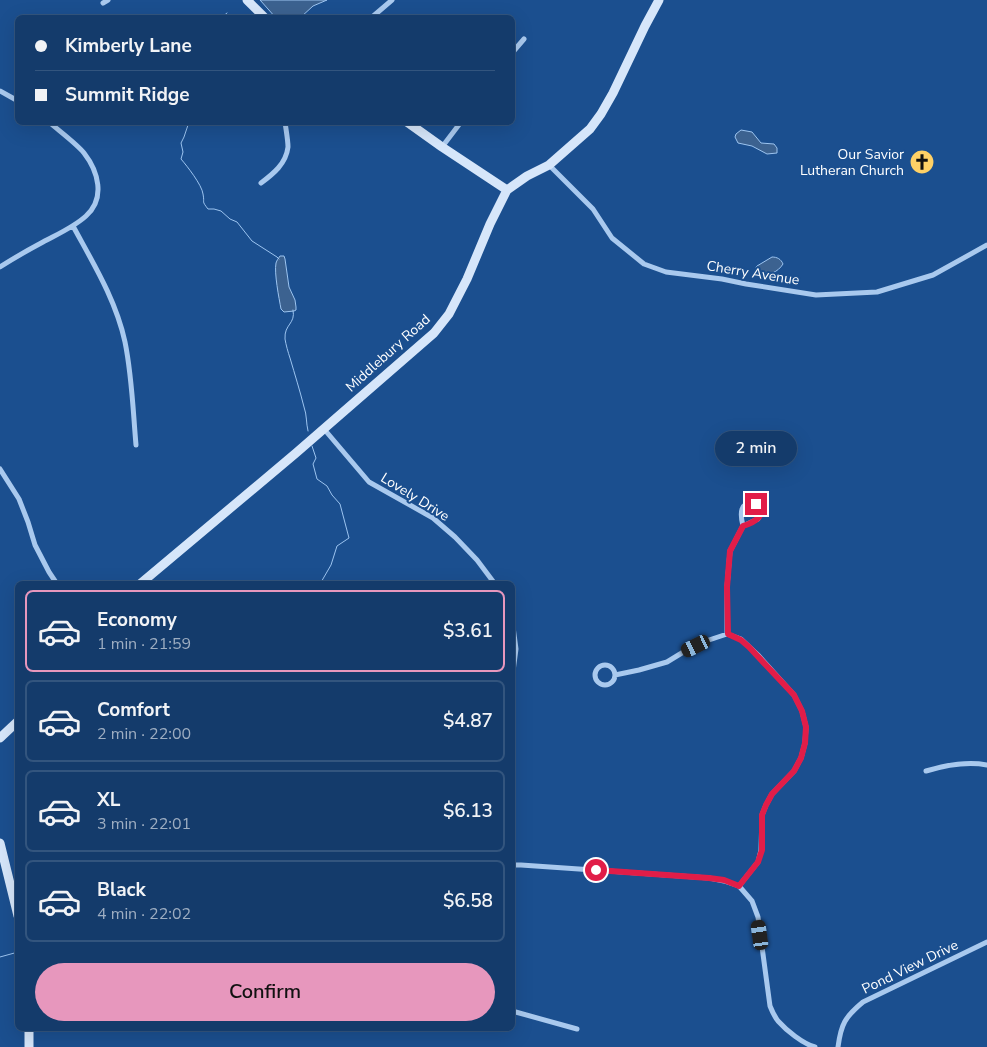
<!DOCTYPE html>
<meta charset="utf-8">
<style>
:root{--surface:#143b6b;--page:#1d4271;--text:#f1f3f6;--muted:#9dadc1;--line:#33557e;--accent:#e797bd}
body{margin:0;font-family:"Nunito Sans",sans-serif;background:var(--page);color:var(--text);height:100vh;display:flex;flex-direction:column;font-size:19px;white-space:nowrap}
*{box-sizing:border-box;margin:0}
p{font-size:16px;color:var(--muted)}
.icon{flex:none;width:28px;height:28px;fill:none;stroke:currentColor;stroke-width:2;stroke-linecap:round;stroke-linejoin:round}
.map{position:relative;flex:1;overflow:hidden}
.sheet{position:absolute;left:15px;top:581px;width:500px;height:450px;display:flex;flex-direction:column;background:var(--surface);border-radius:8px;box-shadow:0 5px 20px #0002,0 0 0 1px var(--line)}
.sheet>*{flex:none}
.guide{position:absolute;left:15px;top:15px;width:500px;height:110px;border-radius:8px;box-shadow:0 5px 20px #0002,0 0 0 1px var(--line);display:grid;align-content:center;height:110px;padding:0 20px;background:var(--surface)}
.end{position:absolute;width:22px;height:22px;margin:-11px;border:6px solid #e11d48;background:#fff;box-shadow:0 0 0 2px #fff}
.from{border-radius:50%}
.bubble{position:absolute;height:35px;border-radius:18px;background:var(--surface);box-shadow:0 5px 20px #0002,0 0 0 1px var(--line);font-size:16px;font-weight:600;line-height:35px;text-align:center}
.car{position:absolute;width:15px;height:30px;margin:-15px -8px;border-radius:6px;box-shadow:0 0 4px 1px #0007;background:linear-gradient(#222 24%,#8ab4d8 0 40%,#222 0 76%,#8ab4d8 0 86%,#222 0)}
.guide b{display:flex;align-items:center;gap:18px;height:48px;font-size:19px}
.guide b+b{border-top:1px solid var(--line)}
.guide i{width:12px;height:12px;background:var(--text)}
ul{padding:9px 0 0;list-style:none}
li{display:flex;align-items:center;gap:15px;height:82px;margin:0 10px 8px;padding:0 10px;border:2px solid var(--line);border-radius:8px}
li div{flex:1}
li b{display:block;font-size:19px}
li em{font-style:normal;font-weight:600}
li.selected{border-color:var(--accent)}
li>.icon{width:45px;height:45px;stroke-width:1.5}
.cta{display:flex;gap:10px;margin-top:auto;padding:10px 20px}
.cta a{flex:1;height:58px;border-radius:30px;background:var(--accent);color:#111;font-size:20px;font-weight:600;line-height:58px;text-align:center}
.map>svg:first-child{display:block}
.water{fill:#3c6290;stroke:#9cc4f0}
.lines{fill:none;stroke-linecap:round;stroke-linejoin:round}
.stream{stroke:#9cc4f0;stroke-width:1}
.street{stroke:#a9c9ee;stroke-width:5}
.secondary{stroke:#d6e6fa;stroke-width:9}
.route{stroke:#e11d48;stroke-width:6}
.labels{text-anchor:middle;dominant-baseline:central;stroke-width:4;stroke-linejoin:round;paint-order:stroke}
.poi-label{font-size:14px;fill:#fff;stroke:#1b4f8f;text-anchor:end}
.street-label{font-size:14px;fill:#fff;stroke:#1b4f8f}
</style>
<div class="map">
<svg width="987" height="1047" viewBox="0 0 987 1047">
<rect width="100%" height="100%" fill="#1b4f8f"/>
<!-- water -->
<path class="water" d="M260,0h67l-14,6 -12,11 -25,1z
M741,130l11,2 9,11 13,1 3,4v5l-10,1 -15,-8 -14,-3 -3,-6 1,-3z
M280,256h4l1,3 4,28 6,13 1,7v3l-2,1 -10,1 -3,-3c-2,-11 -7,-36 -5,-46 1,-3 2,-4 4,-7z
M772,257c5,0 9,2 11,7 -5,8 -15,13 -25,9l-2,-6 1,-1z"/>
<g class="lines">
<!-- stream -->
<path class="stream" d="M221,18l6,-5
M189,122l-5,15 -3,6 2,9 -2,7c6,7 21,26 22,35 2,10 -2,6 5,15h6l7,2 9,8 7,3 15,19 25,16 2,2
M293,310c3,14 -9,14 -8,29 1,6 3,13 5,19 5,17 10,33 14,49 3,8 2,16 4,24
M312,446l4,12 -3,6 4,15 10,7 5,9 8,9 9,34 -12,8 -6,19 -11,19
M0,957l18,-5"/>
<!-- street -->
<path class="street" d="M103,3l5,-3
M371,18l21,-18
M512,53l12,-14
M0,91l18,10
M442,147l19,-25
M549,165l44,44 19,29 32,26 22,8 56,7 24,5 70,11 61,-3 56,-17 54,-30
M261,183c12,-9 25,-19 27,-36 0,-7 -2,-17 -3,-25
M73,226c20,37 43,74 52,116 7,34 8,69 11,103
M0,267c14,-9 28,-17 43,-25 15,-8 31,-15 43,-26 20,-18 12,-45 -2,-63 -7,-9 -26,-23 -35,-31
M324,429l45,53 64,36 22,19 22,23 18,24
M0,469l19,30 9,23 7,23 14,27 8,12
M512,619l4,30 -4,30
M727,634v-47l3,-36 13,-25 15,-7 2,-4v-7l-4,-5c-17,-2 -16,11 -13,23
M595 675a10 10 0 1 1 20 0a10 10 0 1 1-20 0Z
M615,675l24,-5 28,-8 18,-11 21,-10 21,-7 14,5 17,16 36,40 8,16 4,16 -1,16 -4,15 -7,13 -22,23 -6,11 -4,10 -1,35 -3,12 -19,24
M926,771c20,-6 41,-10 61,-6
M512,865h9l188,13 15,3 15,5 13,15 6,16 12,89c2,5 4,10 8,15 8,9 25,23 37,26
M512,1011l65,18
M838,1047c3,-23 7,-30 25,-45l124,-60"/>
<!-- secondary -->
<path class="secondary" d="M247,0l18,18
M407,122l35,25 65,43
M140,584l156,-131 138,-120 15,-19 18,-35 23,-55 17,-34 20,-14 22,-11 41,-36 11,-15 12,-21 32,-67 14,-26
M0,738l18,-17
M0,843l18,73
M29,1029v18"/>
</g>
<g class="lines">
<!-- route -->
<path class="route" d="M596,870l113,8 15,2 15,6 19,-24 4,-12v-35l4,-10 6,-11 22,-23 7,-13 4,-15 1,-16 -4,-16 -8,-16 -45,-48 -8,-7 -13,-6 -1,-47 3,-36 13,-25c12,-4 24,-10 13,-22"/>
</g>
<!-- icons -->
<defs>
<symbol id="church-disc" viewBox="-11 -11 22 22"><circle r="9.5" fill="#ffd166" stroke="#1b4f8f"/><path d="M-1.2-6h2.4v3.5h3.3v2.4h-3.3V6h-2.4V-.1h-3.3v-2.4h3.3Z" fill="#111"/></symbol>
</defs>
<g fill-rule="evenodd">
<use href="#church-disc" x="908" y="148" width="28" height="28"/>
</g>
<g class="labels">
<!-- poi labels -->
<g class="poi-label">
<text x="904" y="154">Our Savior<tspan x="904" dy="16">Lutheran Church</tspan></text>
</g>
<!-- street labels -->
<g class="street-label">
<text transform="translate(753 273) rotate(9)">Cherry Avenue</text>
<text transform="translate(388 353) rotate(-42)">Middlebury Road</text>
<text transform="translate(415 497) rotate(32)">Lovely Drive</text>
<text transform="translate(910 967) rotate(-26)">Pond View Drive</text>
</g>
</g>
</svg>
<i class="end from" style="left:596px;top:870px"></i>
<i class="end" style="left:756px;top:504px"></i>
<div class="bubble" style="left:715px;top:431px;width:82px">2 min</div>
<i class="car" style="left:696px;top:646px;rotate:244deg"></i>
<i class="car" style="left:760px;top:935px;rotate:352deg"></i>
<div class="guide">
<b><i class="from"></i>Kimberly Lane</b>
<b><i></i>Summit Ridge</b>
</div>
<section class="sheet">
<ul>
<li class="selected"><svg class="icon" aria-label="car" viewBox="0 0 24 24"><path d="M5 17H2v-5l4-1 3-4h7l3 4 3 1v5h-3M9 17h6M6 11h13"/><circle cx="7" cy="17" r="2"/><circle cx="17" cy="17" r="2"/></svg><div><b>Economy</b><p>1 min · 21:59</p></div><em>$3.61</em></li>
<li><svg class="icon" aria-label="car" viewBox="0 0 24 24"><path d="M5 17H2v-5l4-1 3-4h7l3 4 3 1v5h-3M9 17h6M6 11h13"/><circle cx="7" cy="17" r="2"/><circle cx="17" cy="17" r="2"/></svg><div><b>Comfort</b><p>2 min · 22:00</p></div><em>$4.87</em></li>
<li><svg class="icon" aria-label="car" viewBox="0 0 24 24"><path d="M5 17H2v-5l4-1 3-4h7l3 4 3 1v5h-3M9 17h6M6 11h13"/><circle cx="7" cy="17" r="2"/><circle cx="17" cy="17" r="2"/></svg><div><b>XL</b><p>3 min · 22:01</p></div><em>$6.13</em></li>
<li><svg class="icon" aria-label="car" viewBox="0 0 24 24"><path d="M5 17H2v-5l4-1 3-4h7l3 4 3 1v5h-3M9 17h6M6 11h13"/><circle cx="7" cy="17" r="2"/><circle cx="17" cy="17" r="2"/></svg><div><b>Black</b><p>4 min · 22:02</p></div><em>$6.58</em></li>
</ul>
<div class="cta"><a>Confirm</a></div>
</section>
</div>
